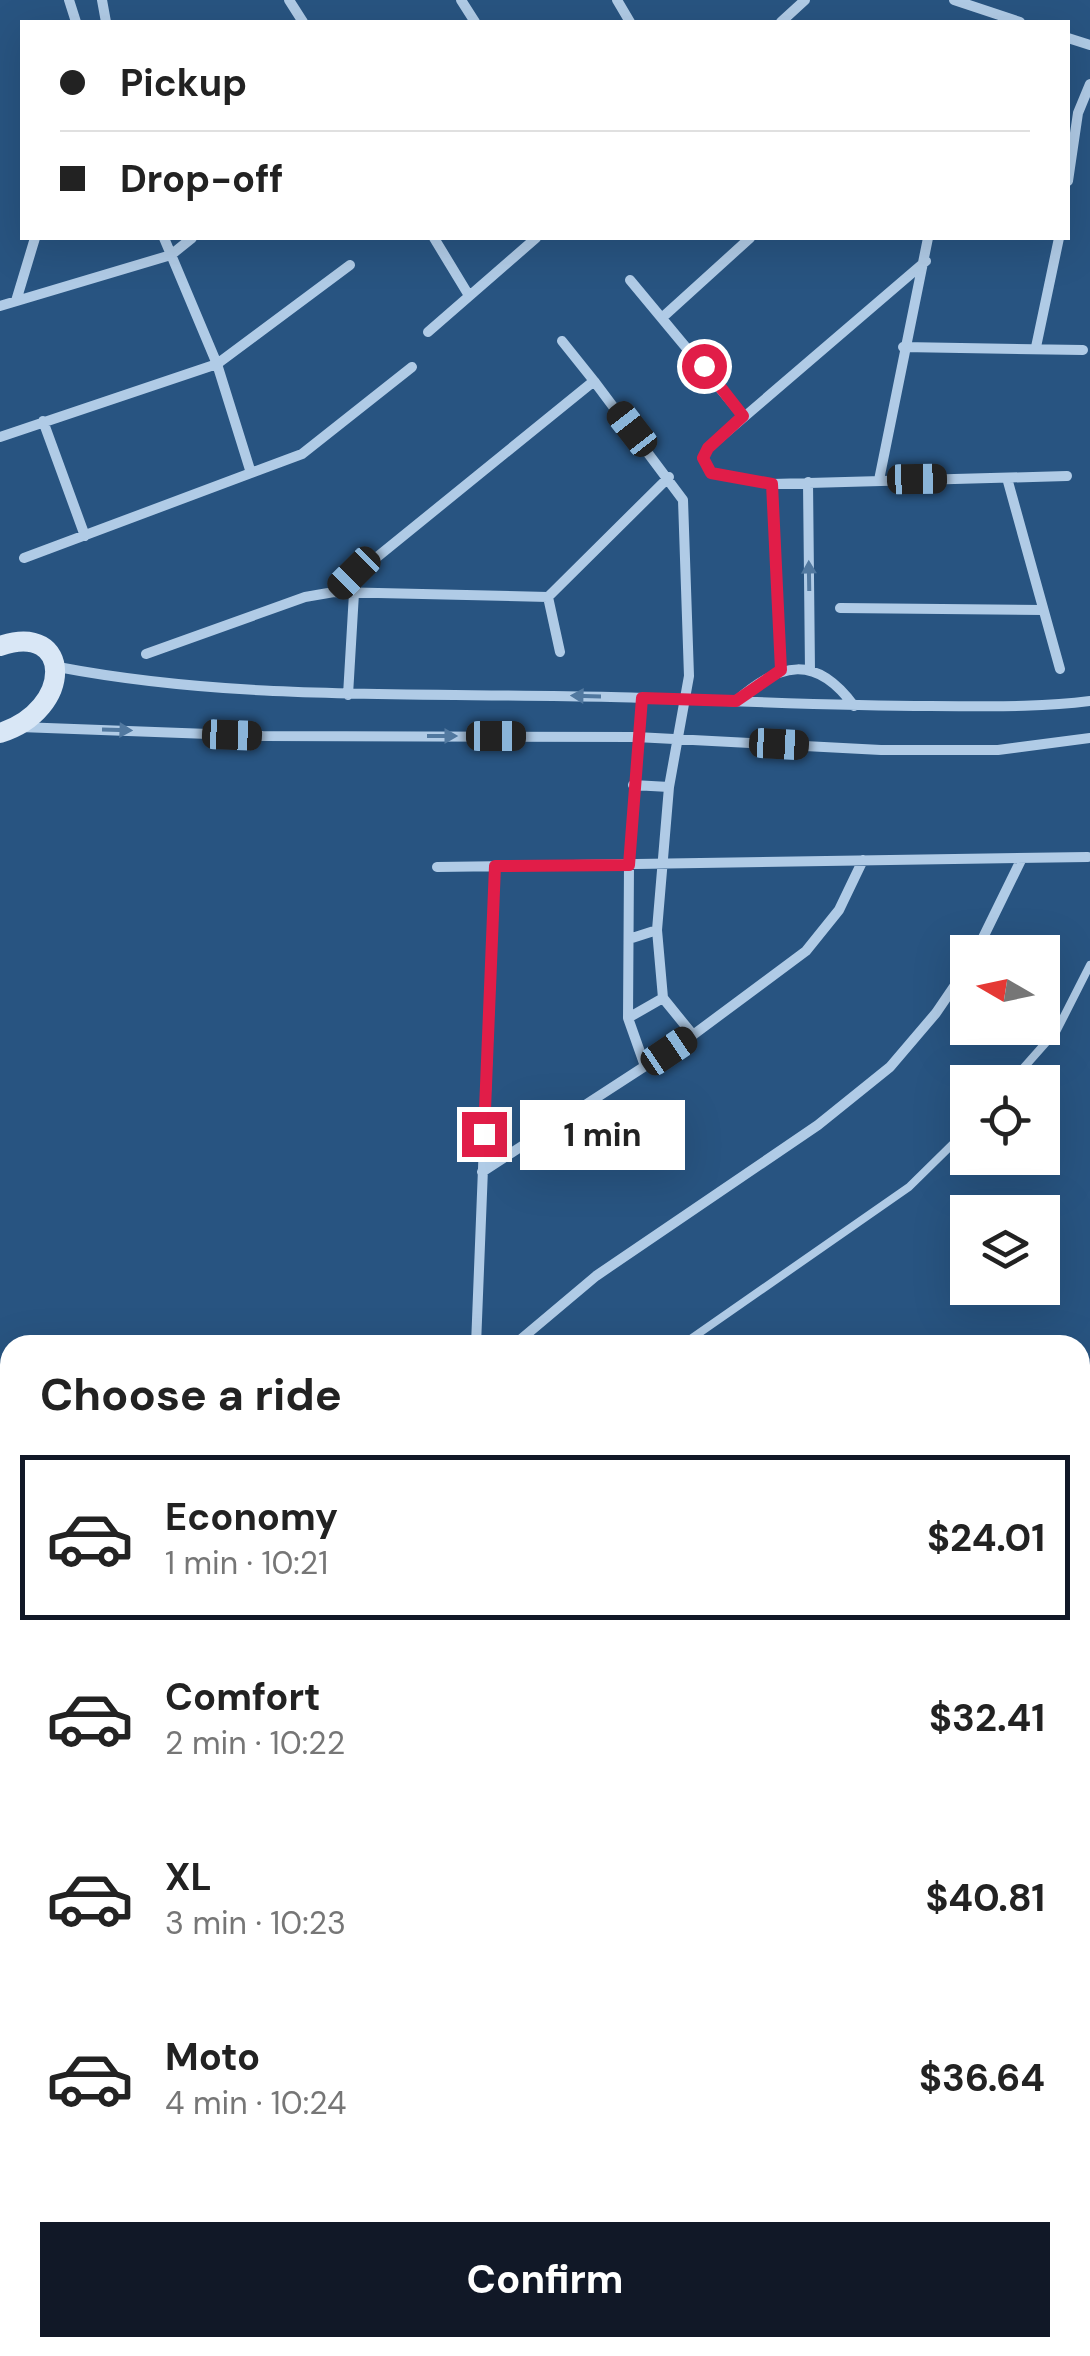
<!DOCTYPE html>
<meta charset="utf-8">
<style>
:root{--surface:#fff;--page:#f6f6f6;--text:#222;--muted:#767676;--line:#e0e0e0;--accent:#111827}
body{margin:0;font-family:"DM Sans",sans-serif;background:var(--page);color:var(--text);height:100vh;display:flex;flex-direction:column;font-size:38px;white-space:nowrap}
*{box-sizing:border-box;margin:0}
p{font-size:32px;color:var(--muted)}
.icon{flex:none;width:55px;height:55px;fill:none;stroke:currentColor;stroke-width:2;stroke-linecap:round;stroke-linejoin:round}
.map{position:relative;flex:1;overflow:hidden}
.details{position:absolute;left:0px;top:1335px;width:1090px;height:1022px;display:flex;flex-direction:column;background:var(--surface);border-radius:30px 30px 0 0;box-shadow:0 10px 40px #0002}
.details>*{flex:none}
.banner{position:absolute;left:20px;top:20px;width:1050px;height:220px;border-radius:0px;box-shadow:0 10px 40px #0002;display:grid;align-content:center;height:220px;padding:0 40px;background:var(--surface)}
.needle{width:65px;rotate:279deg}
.controls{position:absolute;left:950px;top:935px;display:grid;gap:20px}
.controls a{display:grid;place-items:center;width:110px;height:110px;border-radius:0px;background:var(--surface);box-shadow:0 10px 40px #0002;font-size:50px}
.end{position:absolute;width:45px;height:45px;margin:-22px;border:12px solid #e11d48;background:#fff;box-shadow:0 0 0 5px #fff}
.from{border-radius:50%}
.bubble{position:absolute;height:70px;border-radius:0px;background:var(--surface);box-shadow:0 10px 40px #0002;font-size:32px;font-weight:700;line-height:70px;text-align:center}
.car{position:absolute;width:30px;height:60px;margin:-30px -15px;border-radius:12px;box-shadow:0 0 8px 2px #0007;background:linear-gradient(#222 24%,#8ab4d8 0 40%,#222 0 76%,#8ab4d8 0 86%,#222 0)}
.banner b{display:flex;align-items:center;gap:35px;height:95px;font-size:38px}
.banner b+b{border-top:2px solid var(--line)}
.banner i{width:25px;height:25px;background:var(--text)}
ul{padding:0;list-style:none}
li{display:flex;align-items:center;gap:30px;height:165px;margin:0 20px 15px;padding:0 20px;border:5px solid transparent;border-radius:0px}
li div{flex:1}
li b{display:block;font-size:38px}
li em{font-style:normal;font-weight:700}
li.current{border-color:var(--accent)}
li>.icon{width:90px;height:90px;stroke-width:1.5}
h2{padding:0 40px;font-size:45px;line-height:120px}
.action{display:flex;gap:20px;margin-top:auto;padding:20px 40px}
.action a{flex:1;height:115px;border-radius:0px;background:var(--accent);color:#fff;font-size:40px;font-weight:700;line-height:115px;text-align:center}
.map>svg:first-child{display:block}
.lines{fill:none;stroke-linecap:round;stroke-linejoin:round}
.stream{stroke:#a4c7e6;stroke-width:6}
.lane{stroke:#b0cbe6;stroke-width:8}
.street{stroke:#b0cbe6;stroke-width:10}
.secondary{stroke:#d9e7f6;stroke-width:20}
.oneway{fill:#51789f}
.route{stroke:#e11d48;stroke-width:12}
</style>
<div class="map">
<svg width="1090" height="2356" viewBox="0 0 1090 2356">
<rect width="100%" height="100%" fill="#285481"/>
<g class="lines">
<!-- stream -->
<path class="stream" d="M1080,1505l10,-6
M0,1791h10"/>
<!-- lane -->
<path class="lane" d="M1011,1082l46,-52 33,-65
M682,1345l227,-158 59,-58"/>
<!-- street -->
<path class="street" d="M69,0l7,22
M102,0l4,22
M289,0l14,22
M461,0l14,22
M617,0l13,22
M954,0l66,22
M781,22l24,-22
M1068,38l22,7
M1068,181l10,-68 12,-29
M164,238l53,126 34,109
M434,238l34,56
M926,261l-218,187 -5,10 8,15 61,11 295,-8
M630,280l113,136
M16,301l19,-63
M0,306l171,-51 21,-17
M664,316l86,-78
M428,332l108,-94
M903,347l180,3
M1036,347l23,-109
M594,381l89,119 6,176 -20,111 -12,143 6,68 30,37
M43,421l42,115
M0,437l217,-73 133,-99
M1007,478l53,191
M879,480l49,-242
M808,482l2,189
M772,484l9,185
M24,558l278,-104 110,-87
M334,592l260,-211 -32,-40
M548,597l12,55
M840,608l203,2
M146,654l159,-57 29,-5 214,5 121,-120
M58,667c183,35 367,25 553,30 107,3 213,9 319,9 53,0 107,2 160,-5
M348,695l6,-102
M642,698l-13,167 -1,153 17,48
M736,701c44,-39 80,-47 118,5
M20,727l243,9 373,1 245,13h117l92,-12
M633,785l36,2
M437,867l651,-10
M629,939l28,-9
M976,952l46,-94
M628,1018l35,-20
M482,1172l211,-137 113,-84 33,-41 24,-50
M476,1345l19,-479
M514,1345l82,-69 222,-151 72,-58 46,-54 32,-47
M1080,1615l10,-5
M1080,1627l10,9
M1080,1974l10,-10
M0,2004l10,-5
M1080,2010l10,9
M1080,2243l10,-11
M146,2356l22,-8"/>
<!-- secondary -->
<path class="secondary" d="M0,646c73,-25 74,64 0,87
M0,2187l10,14
M124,2348l8,8"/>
</g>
<!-- one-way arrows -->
<defs><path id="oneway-solid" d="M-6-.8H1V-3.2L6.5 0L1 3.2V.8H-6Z" transform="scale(2.5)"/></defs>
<g class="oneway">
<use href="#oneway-solid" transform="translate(809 576) rotate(-91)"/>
<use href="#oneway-solid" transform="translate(586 696) rotate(-178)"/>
<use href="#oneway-solid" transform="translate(117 730) rotate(2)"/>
<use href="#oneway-solid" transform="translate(442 736)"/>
</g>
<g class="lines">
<!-- route -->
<path class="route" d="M484,1134l11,-268 134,-1 13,-167 94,3 45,-31 -9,-186 -61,-11 -8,-15 5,-10 35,-32 -39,-50"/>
</g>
</svg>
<div class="controls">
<a><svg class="needle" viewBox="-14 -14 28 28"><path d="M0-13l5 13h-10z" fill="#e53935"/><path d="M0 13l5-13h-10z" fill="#767676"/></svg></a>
<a><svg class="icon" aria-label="locate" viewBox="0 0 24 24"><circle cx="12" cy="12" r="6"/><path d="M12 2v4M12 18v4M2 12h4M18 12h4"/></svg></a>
<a><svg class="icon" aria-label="layers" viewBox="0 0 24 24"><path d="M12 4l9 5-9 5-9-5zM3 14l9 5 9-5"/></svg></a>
</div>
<i class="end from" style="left:704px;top:366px"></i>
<i class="end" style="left:484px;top:1134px"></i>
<div class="bubble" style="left:520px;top:1100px;width:165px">1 min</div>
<i class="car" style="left:632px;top:429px;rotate:322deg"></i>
<i class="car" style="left:917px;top:479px;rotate:89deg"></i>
<i class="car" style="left:354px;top:573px;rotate:225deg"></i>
<i class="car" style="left:232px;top:735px;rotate:92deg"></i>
<i class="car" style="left:496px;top:736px;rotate:90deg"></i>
<i class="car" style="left:779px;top:744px;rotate:93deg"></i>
<i class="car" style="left:669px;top:1051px;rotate:56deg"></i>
<div class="banner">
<b><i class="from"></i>Pickup</b>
<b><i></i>Drop-off</b>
</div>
<section class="details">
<h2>Choose a ride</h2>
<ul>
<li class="current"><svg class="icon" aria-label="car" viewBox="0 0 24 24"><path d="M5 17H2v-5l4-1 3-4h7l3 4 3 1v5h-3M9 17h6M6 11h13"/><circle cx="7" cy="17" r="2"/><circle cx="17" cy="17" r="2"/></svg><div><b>Economy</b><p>1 min · 10:21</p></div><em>$24.01</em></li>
<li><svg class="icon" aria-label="car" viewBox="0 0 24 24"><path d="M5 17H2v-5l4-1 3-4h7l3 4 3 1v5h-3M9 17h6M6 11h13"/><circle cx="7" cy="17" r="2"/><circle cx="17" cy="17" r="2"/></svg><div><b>Comfort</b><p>2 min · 10:22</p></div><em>$32.41</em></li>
<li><svg class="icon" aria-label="car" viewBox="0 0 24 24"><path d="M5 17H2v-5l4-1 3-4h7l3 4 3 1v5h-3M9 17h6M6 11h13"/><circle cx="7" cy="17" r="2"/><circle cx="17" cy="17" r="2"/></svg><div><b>XL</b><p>3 min · 10:23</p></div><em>$40.81</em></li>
<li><svg class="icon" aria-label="car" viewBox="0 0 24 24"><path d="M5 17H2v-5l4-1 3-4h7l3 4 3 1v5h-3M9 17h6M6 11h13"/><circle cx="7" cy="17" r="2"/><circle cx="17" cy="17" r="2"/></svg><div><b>Moto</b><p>4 min · 10:24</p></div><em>$36.64</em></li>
</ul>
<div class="action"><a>Confirm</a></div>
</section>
</div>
